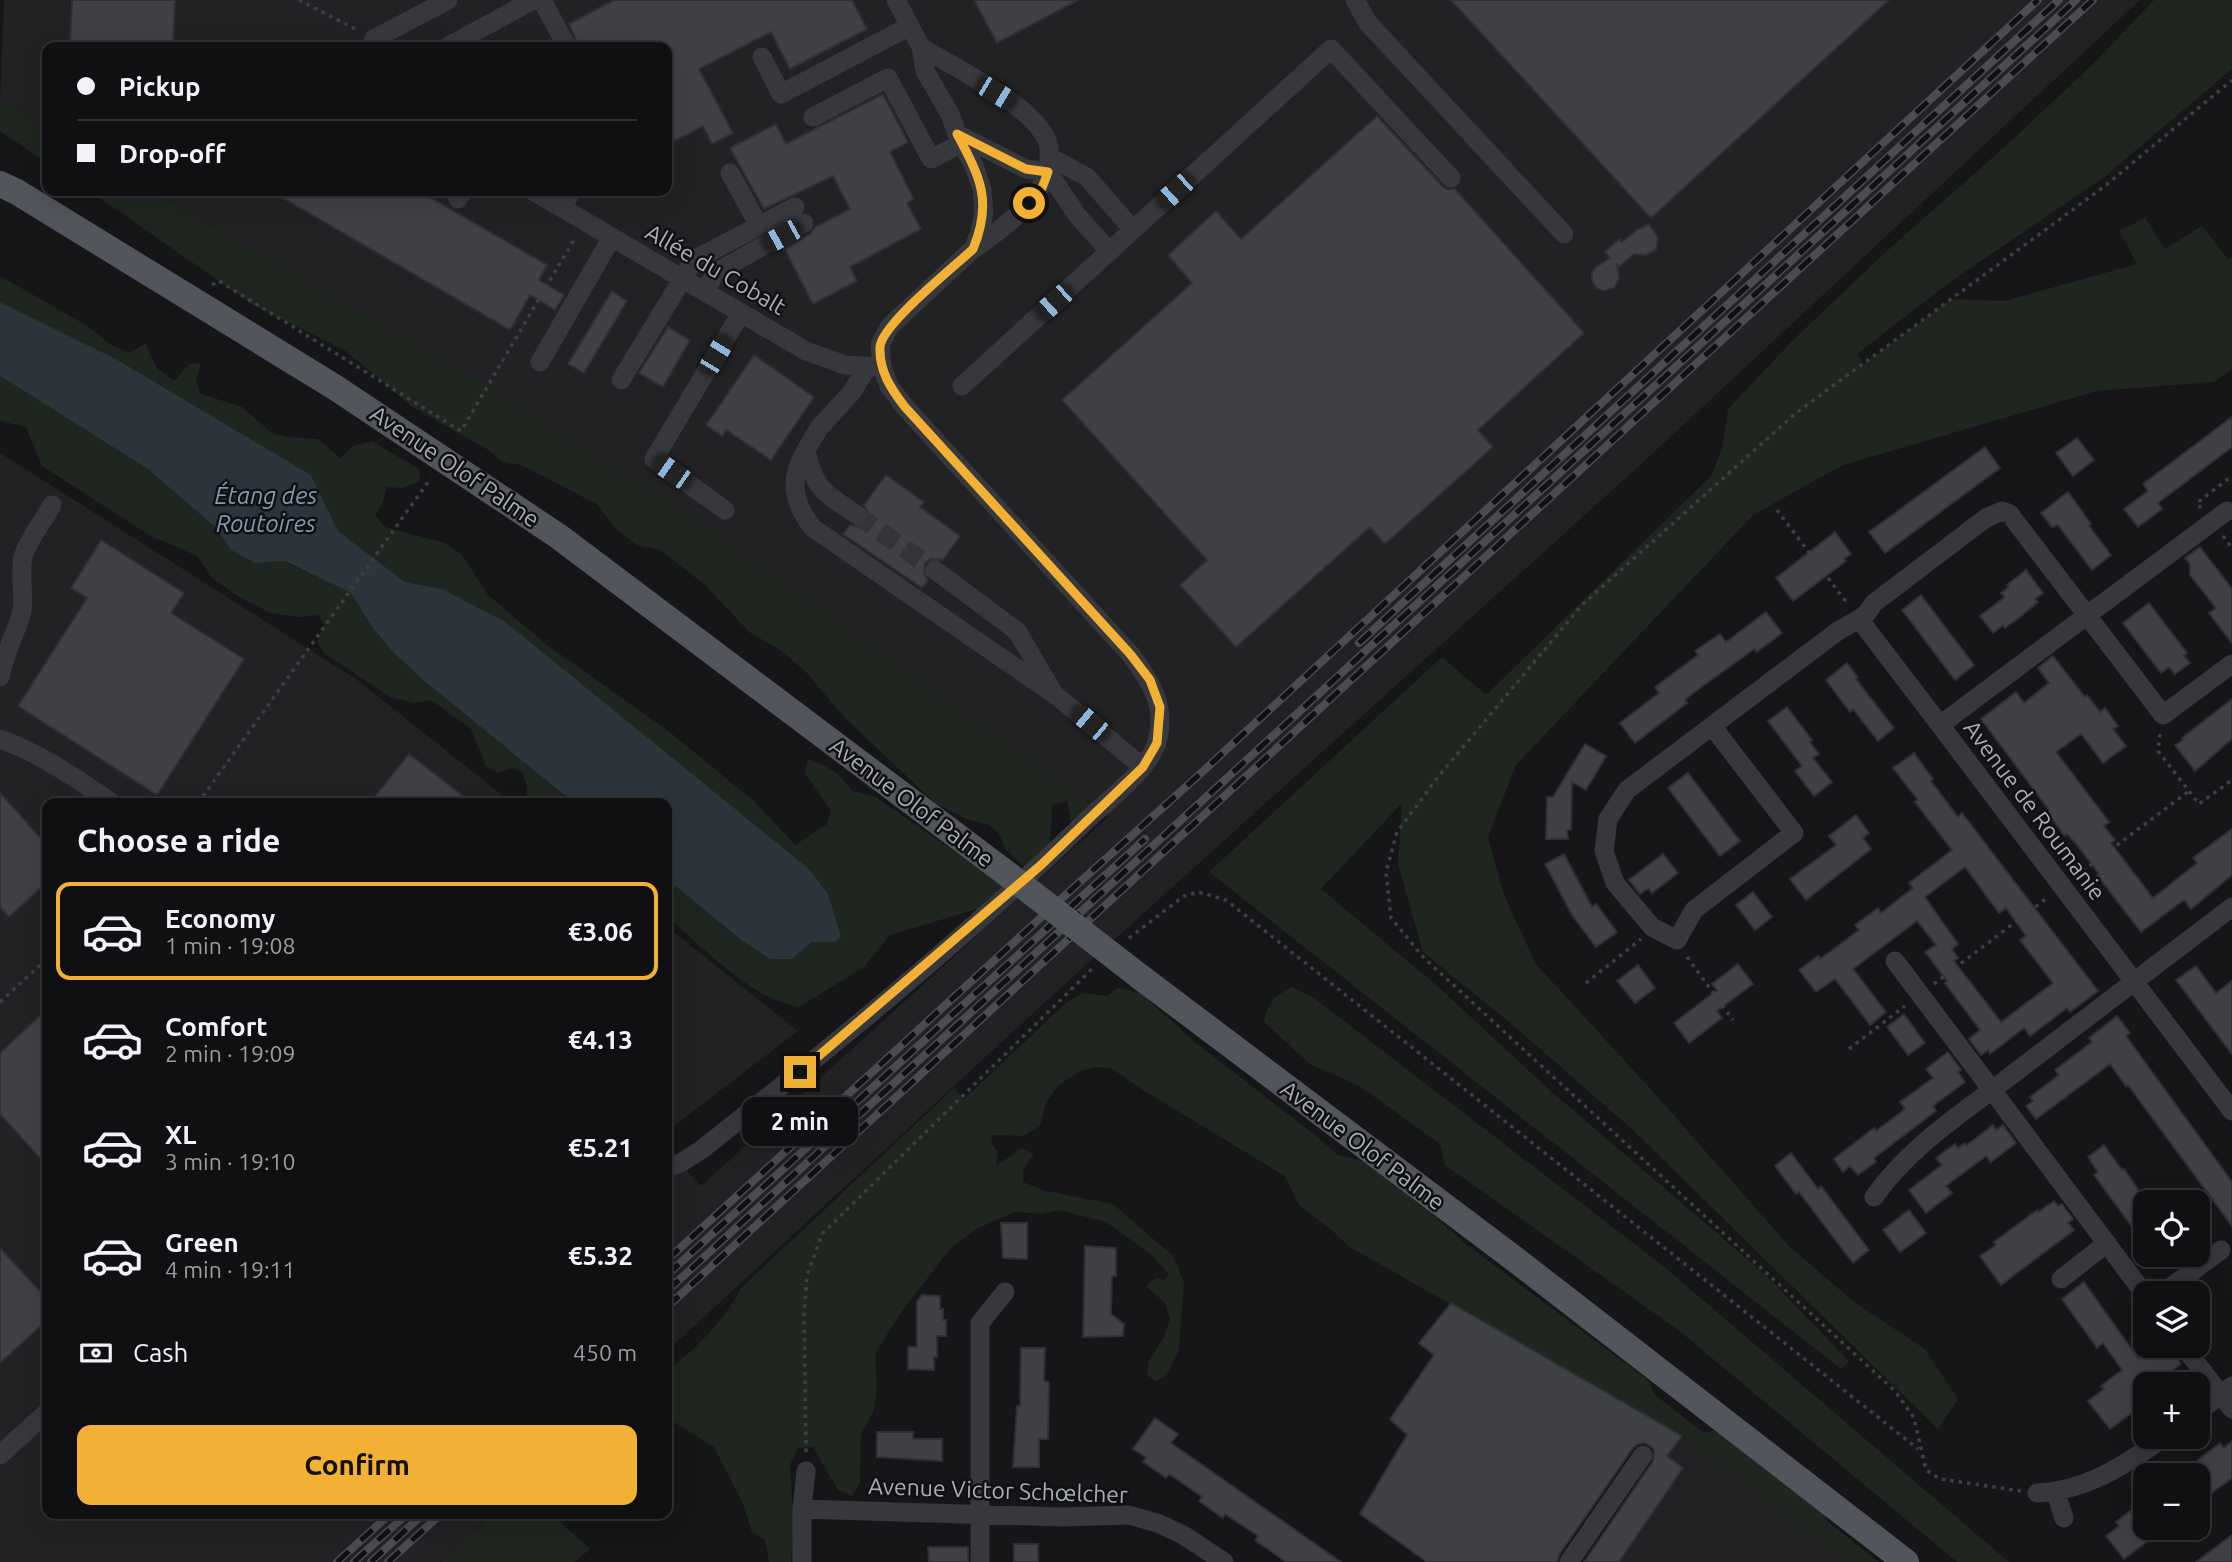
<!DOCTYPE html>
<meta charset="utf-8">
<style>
:root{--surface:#101012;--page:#19191b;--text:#f1f3f6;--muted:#9c9d9f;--line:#303032;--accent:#f2b134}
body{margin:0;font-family:Ubuntu,sans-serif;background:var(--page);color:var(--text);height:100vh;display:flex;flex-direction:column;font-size:26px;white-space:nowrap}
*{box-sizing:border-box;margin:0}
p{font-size:23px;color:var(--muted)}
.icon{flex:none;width:38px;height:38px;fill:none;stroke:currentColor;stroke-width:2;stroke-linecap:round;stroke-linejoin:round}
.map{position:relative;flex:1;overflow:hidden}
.side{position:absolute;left:42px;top:798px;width:630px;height:721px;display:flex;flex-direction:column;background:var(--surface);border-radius:14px;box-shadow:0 7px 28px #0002,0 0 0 2px var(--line)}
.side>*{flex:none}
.guide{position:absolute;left:42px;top:42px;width:630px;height:154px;border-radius:14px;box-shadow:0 7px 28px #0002,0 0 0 2px var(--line);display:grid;align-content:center;height:154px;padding:0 35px;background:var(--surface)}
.controls{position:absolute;left:2133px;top:1190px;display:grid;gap:14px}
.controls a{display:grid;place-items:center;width:77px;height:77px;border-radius:14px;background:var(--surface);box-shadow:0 7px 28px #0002,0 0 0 2px var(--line);font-size:35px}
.end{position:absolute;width:32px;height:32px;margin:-16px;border:9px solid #f2b134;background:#111;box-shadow:0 0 0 4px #111}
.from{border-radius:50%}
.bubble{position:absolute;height:49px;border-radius:14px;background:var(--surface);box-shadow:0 7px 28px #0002,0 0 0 2px var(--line);font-size:23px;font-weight:700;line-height:49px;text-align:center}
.car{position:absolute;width:21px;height:42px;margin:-21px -10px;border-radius:9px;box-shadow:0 0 5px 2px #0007;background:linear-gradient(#222 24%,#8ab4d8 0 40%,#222 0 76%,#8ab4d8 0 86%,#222 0)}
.guide b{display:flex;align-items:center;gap:24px;height:66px;font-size:26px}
.guide b+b{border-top:2px solid var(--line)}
.guide i{width:18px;height:18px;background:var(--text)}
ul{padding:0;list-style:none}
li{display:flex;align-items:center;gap:21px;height:98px;margin:0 14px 10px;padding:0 21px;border:4px solid transparent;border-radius:14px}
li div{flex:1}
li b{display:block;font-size:26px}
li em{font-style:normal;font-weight:700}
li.current{border-color:var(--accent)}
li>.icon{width:63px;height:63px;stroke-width:1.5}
h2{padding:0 35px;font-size:32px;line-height:84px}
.pay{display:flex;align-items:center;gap:18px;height:77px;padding:0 35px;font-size:26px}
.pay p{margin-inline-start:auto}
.cta{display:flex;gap:14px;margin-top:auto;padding:14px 35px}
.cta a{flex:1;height:80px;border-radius:14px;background:var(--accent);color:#111;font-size:28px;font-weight:700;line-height:80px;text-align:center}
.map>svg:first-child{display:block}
.built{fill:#222225}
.green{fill:#1e261f}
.water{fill:#2c353c}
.building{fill:#404145;stroke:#303034;stroke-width:2;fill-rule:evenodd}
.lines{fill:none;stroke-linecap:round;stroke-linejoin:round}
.minor-tunnel{stroke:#333438;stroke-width:19;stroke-dasharray:19 10;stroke-linecap:butt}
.path{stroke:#3d3f44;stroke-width:3.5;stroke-dasharray:3.5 5;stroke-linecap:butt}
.minor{stroke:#37383d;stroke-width:19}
.major{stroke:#53555c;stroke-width:26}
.rail-casing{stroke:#4a4c52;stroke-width:8}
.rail{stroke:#111113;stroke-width:5;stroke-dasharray:16;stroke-linecap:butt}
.major-bridge{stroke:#53555c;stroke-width:26}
.route{stroke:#f2b134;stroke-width:9}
.labels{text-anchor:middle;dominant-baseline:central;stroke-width:5;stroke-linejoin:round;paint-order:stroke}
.street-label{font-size:23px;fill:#a8adb8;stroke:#111113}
.water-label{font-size:24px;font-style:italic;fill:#7f9bb3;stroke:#111113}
</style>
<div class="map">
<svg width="2232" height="1562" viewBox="0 0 2232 1562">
<rect width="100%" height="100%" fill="#161618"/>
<!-- built -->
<path class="built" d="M4,0h2136l-502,467 -595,537 -376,347v-202l34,37 407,-369 -389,-280 -221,-145 -347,-201h516v-144h-620v82l-47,-29z
M0,453l356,226 156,124h-465v711h444l-51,48h-440z
M667,927l131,104 -131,100z
M1682,1436l27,18 138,108h-262z"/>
<!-- green -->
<path class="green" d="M2154,0h78v69l-129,109 -153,104 -93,72 7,10 87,-65 53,2 133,-37 -18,-33 26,-13 20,31 37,-23 26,33 4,-2v112l-18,13 -117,9 -254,74 -90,50 -237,250 -28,72 16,58 32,69 120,131 131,149 67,58 71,47 33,50 -20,30 -304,-298 -120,-105 -91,-74 -25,-88 4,-61 -81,86 114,95 118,109 214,183 82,85 -8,8 -632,-497 233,-215 44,38 226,-220 10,-27 6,-39 65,-69 96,-91 121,-107 84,-79z
M0,100l47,29v34l-47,-32z
M90,191h61l347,201 221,145 373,268 -20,19 -5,-23 -15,3 -2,42 -25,22 -19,-18 -7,-16 -11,-10 -20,-4 -33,-17 -90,-85 -40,-47 -25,-21 -31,-18 -44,-47 -45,-35 -23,-5 -22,-17 -17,-23 -76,-40 -20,-3 -12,-11 -79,-45 -65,-55 -93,-46z
M0,276l86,49 25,20 19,8 15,-10 12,25 17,13 15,-17 12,-1 -5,18 5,13 41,13 30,26 15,4 31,2 22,19 13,-12 19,-5 48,29 -1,12 -17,6 -15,-1 -5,17 -7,11 10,12 60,16 17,12 26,40 59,50 120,85 88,72 40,43 32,-21 4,-13 -26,-38 3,-14c18,5 34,16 44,32l22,5 132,91 -22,20 -94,28 -26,32 -65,40c-49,-8 -94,-59 -132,-90v-38l74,61 29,19h22l20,-17h23l-26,-73 -72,-58 -295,-222 -37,-7 -67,-51 -27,-56 -195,-116 -116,-57z
M0,376l148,93 68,59 15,22 23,13 30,-2 67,32 21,34 20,24 30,28 152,124h-47v-16l-4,-14 -10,-5 -15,5 -12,-7 -15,-37 -40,-29 -17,3 -24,-6 -66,-44 -7,-11 7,-17 -6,-10 -18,2 -30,-4 -32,-17 -25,-17 -16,-23 -48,-21 -107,-69 -16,-39 -26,-6z
M1292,987l22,11 348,267 347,297h-52l-280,-233 -232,-164 -5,-21 -79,-57 -51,-23 -46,-42c3,-19 11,-27 28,-35z
M1118,988l23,5 51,47 123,95 23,20 28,7 58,45 43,38 181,135 6,14 50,39 13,-3 106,80 4,11 52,41h-32l-165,-126 -334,-190 -13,-13 -37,-29 -13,-28 -142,-86 -32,-22 -15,-1 -16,4 -21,14 -13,17 -6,24 -17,10 -32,-1 1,9 6,8 -2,14 26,-18 12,6 -11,16v12l23,9 67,13 60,52 11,26 -5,68 -12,25 -11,6 -9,-6 2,-14 15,-24 6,-18 -5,-16 -19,-17 10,-8 9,2 4,-6 -20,-21 -43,-31 -47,-12 -17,4 -27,-2 -39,17 -26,20 -50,65 -25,40 2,35 -4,23 -12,22 -1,49 -8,13 -14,-6 -25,-43 -15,1 -8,17 4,63 -3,34h-22l-4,-22 -13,-8 -9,-28 -29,-57 -45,-28 -2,1v-49c29,-22 57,-50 74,-83l213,-200 10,11 103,-97 16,-9 24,3z
M492,1514h59l39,35 -15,13h-135z"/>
<!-- water -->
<path class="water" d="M0,302l116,57 195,116 27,56 67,51 37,7 62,32 305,248 19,25 13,43 -6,5h-23l-20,17h-22l-29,-19 -74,-61v-76h-93l-152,-124 -30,-28 -20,-24 -21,-34 -66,-32 -31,2 -23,-13 -15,-22 -68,-59 -148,-93z"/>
<!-- building -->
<path class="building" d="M72,0h103l-2,47h-103z
M614,0h238l15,29 -77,40 -19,-37 -72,37 34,64 -21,11 -9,-18 -36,19v-98h-88l-10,-23z
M974,0h104l-81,43z
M1451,0h438l-238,218z
M883,94l25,48 -18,10 24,47 -7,4 14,26 -71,38 7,14 -44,23 -29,-56 26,-14 5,-7 35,-18 -17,-33 -69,33 -34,-61 46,-24 10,20z
M1377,116l65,70 6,4 7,-1 129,144 -106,97 15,17 -108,97 -15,-17 -134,120 -56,-62 27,-25 -145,-160 130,-117 -24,-28 48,-44 25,28z
M271,191h148l128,74 -8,15 25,15 -9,15 -25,-15 -20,35z
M1649,224l9,14 -2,12 -10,5 -12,-1 -15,13 -2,-2 2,14 -5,9 -11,3 -7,-3 -4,-8v-7l4,-6 14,-9 -5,-6 14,-13 3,3 15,-12z
M612,291l15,10 -43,72 -16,-9z
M668,327l22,13 -27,47 -24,-14z
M754,355l60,42 -43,63 -45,-30 -4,6 -16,-11z
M2232,417v30l-74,56 4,6 -24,18 -14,-18 24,-18 -5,-7z
M2077,438l17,22 -21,16 -17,-23z
M1985,447l15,21 -115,85 -16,-21z
M886,475l38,27 -4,5 40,29 -17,24 -12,-1 -6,4 -1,11 4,6 -6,8 -79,-54 7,-9 7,2 10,-5 2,-7 -5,-10z
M2068,492l23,32 -2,2 22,29 -19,15 -34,-45 -6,2 -11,-14z
M1835,532l16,22 -7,5 2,2 -53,40 -17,-23z
M101,540l83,53 -13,20 73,46 -87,136 -139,-89 69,-108 -16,-10z
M2200,547l32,42v54l-23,-30 7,-5 -26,-33v-11l-5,-6z
M2026,570l17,23 -8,6 3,3 -18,15 -15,11 -2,-3 -10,8 -13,-17 25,-19 -4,-4 8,-6 -2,-2z
M1921,595l53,70 -19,15 -53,-70z
M2149,603l38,50 -3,3 6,7 -15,11 -6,-7 -8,6 -38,-50z
M1766,612l16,21 -25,19 -3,-3 -62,45 -7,6 2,3 -52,40 -15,-20 39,-30 -4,-6 43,-32 -3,-4 25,-17 6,8z
M2053,656l32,41 2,-2 13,17 5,-4 13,18 -5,3 13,17 -23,17 -22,-29 -25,18 53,70 -5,4 11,14 -4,3 42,55 44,-35 -4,-5 39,-29v46l-41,34 -7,-9 -43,32 -44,-57 2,-1 -22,-29 -10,-11 -2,2 -18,-24 2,-2 -68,-91 35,-27 8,11 25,-20 -11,-15z
M1847,663l11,15 -2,1 38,49 -16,13 -25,-32 -3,3 -24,-32z
M2232,699v40l-37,32 -20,-26 8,-5 -1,-2z
M1787,707l25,33 -2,2 9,12 -6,4 19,24 -18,14 -19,-25 7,-5 -34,-45z
M1585,744l21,12 -20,34 -14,-8 -1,48h-4l1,9h-22l1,-42h6z
M1914,753l19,26 -2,2 27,36 4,-4 136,178 -28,21 -3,-4 -37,28 -6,-8 -34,26 -2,-4 -7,5 -12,-16 11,-9 -35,-47 2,-2 -22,-29 11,-7 -19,-24 -64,48 33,43 -16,13 -35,-46 -19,13 -17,-22 19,-14 2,3 39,-29 -4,-5 23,-17 3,5 32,-25 -4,-5 43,-33 -37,-48 3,-2 -25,-32zM1965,867l34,46 7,-5 20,28 -6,4 33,43 -52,39 -47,-61 4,-3 -6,-9 6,-5 -33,-47z
M409,754l63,49h-102z
M1688,773l52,68 -20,15 -52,-68z
M0,793l47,52v37l-38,35 -9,-10z
M1856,815l13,18 -6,5 8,11 -65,51 -16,-21 46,-34 -7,-9z
M1564,854l28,53 4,-3 21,28 -21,15 -24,-32 -27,-51z
M1663,854l15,19 -26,20 -4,-5 -8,6 -11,-14z
M1753,892l19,25 -17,13 -19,-25z
M1738,964l15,20 -36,27 5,7 -33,25 -15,-20 43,-33 -5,-6z
M1638,965l17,23 -20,15 -18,-22z
M2196,966l20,27 16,-12v73l-56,-74z
M47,1009v157l-47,-52v-61z
M1904,1014l21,29 -17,12 -21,-28z
M2117,1016l13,17 -4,3 106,146v44l-104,-141 -2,1 -16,-22 -74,55 -10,-13 7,-5 -3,-4 29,-22 -4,-5 37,-28 -3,-4z
M1948,1052l13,18 -3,2 7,10 -32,24 3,5 -62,47 2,4 -18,13 -8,-9 -7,6 -9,-13 40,-31 2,3 29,-22 -5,-7 33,-24 -7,-9z
M1993,1125l3,5 7,-5 13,18 -25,19 -5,-6 -40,30 6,7 -26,20 -17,-23 33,-25 -6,-7 19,-14 3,4 7,-5 2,2z
M2104,1145l18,25 2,-1 22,32v45l-52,-71 4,-3 -10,-15z
M1791,1153l27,36 3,-3 48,64 -16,13 -54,-71 -3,2 -21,-28z
M2054,1201l4,5 4,-2 11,15 -5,4 6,7 -73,55 -21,-29 16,-11 -2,-3 43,-32 1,2z
M1909,1210l17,23 -26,19 -17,-22z
M1001,1223h26v36l-24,-1z
M1085,1246l31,2v28h-4l-1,38 13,10 -1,12 -40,1z
M0,1248l47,51v21l-47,43z
M2084,1282l54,76 7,-5 2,3 14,-10h9l11,18 -27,20h-8v18l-36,27 -22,-28 16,-12 -3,-3 21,-16 -19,-27 -6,5 -35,-49z
M922,1295l18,1v13h3v11h3v16h-9v21h-3v13l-26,-1v-22h9v-46z
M1451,1303l231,133 -15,20 16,12 -64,94h-35l69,-101 1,-12 -9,-6 -7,1 -5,4 -74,107 -2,7h-130l-67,-48 47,-79 -17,-16 44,-64 -15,-12z
M1021,1348h24l-1,33 5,1 -1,57h-9v28h-26l4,-61h3z
M1155,1418l23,16 -7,9 170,119h-55l-31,-22 3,-4 -33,-22 -2,4 -24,-17 3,-4 -33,-23 -3,4 -23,-16 3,-5 -13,-8z
M877,1432h36v7h29v22l-65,-4z
M2232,1441v37l-34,25v-43l22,-17 4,5z
M2146,1507v21h19l-41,31 -18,-23 13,-10 -3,-4 14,-11 3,5z
M2232,1535v27h-36z
M1014,1544h24v18h-24z
M928,1547h40v15h-39z"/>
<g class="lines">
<!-- minor-tunnel -->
<path class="minor-tunnel" d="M857,515l78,55"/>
<!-- path -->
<path class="path" d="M299,0l60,31
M212,285l7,-4 242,150 114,-193
M2201,508l-4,-5 35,-27
M1777,510l70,93
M2223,536l9,12
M2160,734l-2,17 41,53 33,-24
M198,803l233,-325
M2076,876l113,-85
M1129,938l55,-42 14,-4 28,8 692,549
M1687,957l46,63
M1586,983l55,-44
M1934,984l113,-86
M0,1002l47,-43
M1849,1049l56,-43
M806,1452l-2,-137 3,-39 15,-42 271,-266
M2021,1491l-81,-12 -14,-9 -12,-52 -19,-27 -471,-433 -33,-40 -5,-46 11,-40 41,-55 144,-172 214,-192 309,-227 127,-106"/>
<!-- minor -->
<path class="minor" d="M542,0l25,47
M1355,0l13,23 196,211
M371,47l3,-8 74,-39
M447,47l86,-47
M921,47c34,21 110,57 126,93 4,10 2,22 1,32l-22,-3 -69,-35
M762,57l19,37 129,-68
M813,117l75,-39 43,81 31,-16
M1050,157l37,20 46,53
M730,173l29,53
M533,191l273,160 39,14 37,2
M458,199l5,-8
M562,208l10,-17
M974,249c29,-21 60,-43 74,-77l29,43 32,36
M705,292l10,-19 89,-50
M540,362l72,-125
M621,380l73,-120 101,-53
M962,386l369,-337 120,129
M806,450c-17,29 -14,52 7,78l241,166
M725,510l-71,-51 87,-146
M2227,511l-287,214 292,386
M857,515c-31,-21 -43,-25 -51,-65l13,-22 33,-36 15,-25
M935,570l82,61 37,63 89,73
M1859,619l8,-6 7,-10 112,-85 16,-7 8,3 5,7 148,194 69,-51
M0,677c4,-23 16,-43 22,-66 3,-17 -3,-36 1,-54 4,-16 21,-37 29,-52
M1712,726l82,107 -100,77 -17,30 -25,-13 -37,-44 -11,-32 4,-32 19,-29 211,-159 21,-12 81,106
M0,739c39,14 78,40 112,64
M667,1168l15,-6 19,-12c132,-104 265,-212 386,-330 21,-20 62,-50 70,-78 10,-35 -6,-60 -26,-87l-226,-248 -16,-21 -7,-19 -2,-22 10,-19 83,-77 7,-17 4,-20 -2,-23 -8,-23 -17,-32 -7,-20 -25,-43 -4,-24 -25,-47
M1874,1197c32,-45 74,-74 118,-107l-97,-129
M2061,1279l46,-36
M2163,1293l58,-43
M2146,1296l-154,-206 240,-183
M2183,1346l49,63
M2198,1412l34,-26
M0,1455l47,-43
M2037,1493c48,-2 89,-28 127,-56
M2056,1493l8,25
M802,1509l259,8 68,-2 31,9 25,12 39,26
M802,1562v-53l4,-38
M980,1562v-239l25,-31
M1569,1562l74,-107"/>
<!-- major -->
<path class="major" d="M0,184l17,8 319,196 222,148 452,340
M1139,976l377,284 390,302"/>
<defs>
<path id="rail" d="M1359,643l700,-643
M667,1260l404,-370 129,-116 838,-774
M667,1275l478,-436
M667,1291l1409,-1291
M667,1307l1426,-1307
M337,1562l53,-48
M354,1562l53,-48
M371,1562l52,-48
M388,1562l53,-48"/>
</defs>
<!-- rail casing -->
<use href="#rail" class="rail-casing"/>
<!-- rail -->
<use href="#rail" class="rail"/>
<!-- major-bridge -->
<path class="major-bridge" d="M1010,876l129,100"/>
</g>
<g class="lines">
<!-- route -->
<path class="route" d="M800,1072l241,-207 102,-98 14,-24 3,-36 -10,-27 -19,-25 -226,-248c-14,-18 -26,-36 -25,-60 2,-23 73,-79 93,-98 20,-48 7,-72 -16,-115l69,35 22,3 -6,16 -13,15"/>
</g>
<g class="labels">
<!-- street labels -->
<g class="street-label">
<text transform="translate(716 269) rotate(30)">Allée du Cobalt</text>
<text transform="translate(455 466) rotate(34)">Avenue Olof Palme</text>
<text transform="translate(912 802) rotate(37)">Avenue Olof Palme</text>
<text transform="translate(2035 810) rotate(53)">Avenue de Roumanie</text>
<text transform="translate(1363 1145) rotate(37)">Avenue Olof Palme</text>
<text transform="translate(998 1490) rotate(2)">Avenue Victor Schœlcher</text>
</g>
<!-- water labels -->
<g class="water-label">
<text x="266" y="495">Étang des<tspan x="266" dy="28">Routoires</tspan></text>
</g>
</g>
</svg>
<div class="controls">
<a><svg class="icon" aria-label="locate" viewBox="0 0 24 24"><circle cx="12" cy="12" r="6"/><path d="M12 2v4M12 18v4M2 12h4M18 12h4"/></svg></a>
<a><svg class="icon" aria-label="layers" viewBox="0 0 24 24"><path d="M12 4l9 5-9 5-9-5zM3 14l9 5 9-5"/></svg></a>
<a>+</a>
<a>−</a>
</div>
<i class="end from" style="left:1029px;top:203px"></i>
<i class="end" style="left:800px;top:1072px"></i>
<div class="bubble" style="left:742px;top:1097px;width:116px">2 min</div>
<i class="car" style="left:996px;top:93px;rotate:121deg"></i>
<i class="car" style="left:1175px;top:191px;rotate:228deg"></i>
<i class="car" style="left:782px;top:236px;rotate:241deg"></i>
<i class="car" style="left:1054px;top:302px;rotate:228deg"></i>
<i class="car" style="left:716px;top:355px;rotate:31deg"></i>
<i class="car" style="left:672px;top:472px;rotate:305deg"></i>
<i class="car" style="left:1090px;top:723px;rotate:310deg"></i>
<div class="guide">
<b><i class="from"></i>Pickup</b>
<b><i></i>Drop-off</b>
</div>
<section class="side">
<h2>Choose a ride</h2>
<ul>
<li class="current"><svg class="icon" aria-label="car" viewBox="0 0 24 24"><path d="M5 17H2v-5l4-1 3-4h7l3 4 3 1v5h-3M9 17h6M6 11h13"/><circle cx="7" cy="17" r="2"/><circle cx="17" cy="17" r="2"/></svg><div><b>Economy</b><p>1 min · 19:08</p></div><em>€3.06</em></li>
<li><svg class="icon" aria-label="car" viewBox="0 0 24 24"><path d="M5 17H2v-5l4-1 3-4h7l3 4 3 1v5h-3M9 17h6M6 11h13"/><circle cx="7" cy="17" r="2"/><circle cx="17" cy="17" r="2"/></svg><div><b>Comfort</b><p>2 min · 19:09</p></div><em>€4.13</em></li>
<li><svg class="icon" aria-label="car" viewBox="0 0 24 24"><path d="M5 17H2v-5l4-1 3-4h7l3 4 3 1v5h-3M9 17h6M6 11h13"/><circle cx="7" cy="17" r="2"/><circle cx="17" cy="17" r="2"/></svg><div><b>XL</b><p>3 min · 19:10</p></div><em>€5.21</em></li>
<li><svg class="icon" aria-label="car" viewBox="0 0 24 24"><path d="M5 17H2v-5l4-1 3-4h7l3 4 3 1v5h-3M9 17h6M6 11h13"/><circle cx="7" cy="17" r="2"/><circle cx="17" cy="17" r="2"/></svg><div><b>Green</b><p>4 min · 19:11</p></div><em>€5.32</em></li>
</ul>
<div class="pay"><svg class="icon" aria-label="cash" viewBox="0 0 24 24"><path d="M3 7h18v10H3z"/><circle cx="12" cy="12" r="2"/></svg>Cash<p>450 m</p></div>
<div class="cta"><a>Confirm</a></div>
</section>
</div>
